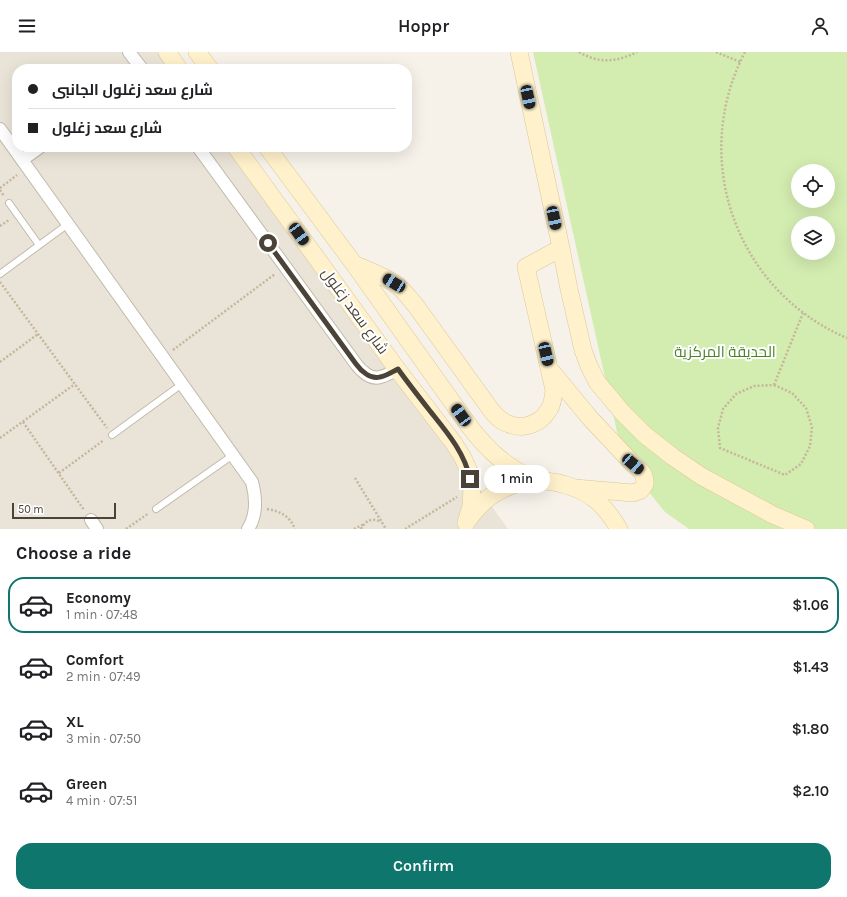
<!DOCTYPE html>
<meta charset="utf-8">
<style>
:root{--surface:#fff;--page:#f2f2f2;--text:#202124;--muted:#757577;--line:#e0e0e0;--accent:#0f766e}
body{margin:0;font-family:Karla,Cairo,sans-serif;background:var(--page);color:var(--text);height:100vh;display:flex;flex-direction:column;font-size:15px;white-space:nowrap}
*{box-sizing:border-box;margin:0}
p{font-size:13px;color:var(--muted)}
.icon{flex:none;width:22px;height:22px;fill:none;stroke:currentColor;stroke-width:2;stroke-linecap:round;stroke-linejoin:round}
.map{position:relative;height:477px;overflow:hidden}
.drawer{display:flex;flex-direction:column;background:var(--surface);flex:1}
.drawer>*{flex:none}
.guide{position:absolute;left:12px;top:12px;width:400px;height:88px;border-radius:16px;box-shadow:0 4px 16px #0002;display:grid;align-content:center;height:88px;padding:0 16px;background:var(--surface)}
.tools{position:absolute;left:791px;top:112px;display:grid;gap:8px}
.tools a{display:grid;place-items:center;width:44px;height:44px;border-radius:50%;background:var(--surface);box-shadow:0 4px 16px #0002;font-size:20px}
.scale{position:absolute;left:12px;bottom:10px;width:104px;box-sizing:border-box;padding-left:4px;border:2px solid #4b4337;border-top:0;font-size:11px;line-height:14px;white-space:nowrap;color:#4b4337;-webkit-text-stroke:3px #fff;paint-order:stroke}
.end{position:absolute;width:18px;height:18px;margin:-9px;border:5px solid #4b4337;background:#fff;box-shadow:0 0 0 2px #fff}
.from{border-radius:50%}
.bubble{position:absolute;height:28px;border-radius:14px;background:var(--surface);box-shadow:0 4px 16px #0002;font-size:13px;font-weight:600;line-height:28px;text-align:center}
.car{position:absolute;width:12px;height:24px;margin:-12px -6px;border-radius:5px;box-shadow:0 0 3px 1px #0007;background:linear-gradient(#222 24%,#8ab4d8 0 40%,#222 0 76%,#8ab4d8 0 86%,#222 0)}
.guide b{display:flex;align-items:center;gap:14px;height:38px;font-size:15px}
.guide b+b{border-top:1px solid var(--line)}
.guide i{width:10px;height:10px;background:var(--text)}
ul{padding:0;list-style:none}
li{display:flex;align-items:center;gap:12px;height:56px;margin:0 8px 6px;padding:0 8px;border:2px solid transparent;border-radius:16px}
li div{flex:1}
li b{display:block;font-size:15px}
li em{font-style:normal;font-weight:600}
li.current{border-color:var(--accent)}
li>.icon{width:36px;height:36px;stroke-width:1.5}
h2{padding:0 16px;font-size:18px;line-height:48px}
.cta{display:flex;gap:8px;margin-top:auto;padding:8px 16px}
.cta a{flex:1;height:46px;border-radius:16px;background:var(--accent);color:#fff;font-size:16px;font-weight:600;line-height:46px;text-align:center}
header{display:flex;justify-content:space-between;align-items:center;height:52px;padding:0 16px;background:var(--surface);font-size:18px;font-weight:600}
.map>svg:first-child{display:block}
.residential{fill:#eae4d8}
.green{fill:#d3ecb0;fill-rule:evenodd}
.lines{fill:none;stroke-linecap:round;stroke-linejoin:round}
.lane-casing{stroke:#c2baab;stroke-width:8}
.street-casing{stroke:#c2baab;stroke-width:14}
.secondary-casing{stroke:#dcc899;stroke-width:18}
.path{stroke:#c5b69c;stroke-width:2.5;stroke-dasharray:2 2;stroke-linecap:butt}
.lane{stroke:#fff;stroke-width:6}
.street{stroke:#fff;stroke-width:12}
.secondary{stroke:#fff1cb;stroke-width:17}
.route{stroke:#4b4337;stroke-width:5}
.labels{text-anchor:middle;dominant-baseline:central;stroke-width:4;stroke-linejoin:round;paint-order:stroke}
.street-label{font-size:15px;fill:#4b4337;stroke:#fff}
.park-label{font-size:15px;fill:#4a8225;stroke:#fff}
</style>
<header><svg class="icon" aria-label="menu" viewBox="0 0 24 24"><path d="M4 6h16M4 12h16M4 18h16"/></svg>Hoppr<svg class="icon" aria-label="person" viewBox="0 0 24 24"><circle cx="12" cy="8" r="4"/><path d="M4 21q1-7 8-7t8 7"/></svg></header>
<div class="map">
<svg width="847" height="477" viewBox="0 0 847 477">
<rect width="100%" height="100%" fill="#f6f2ea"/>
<!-- residential -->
<path class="residential" d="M0,0h169l13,17h-165v78h220l271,382h-508z"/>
<!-- green -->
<path class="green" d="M533,0h314v477h-158l-24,-17 -29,-36 -19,-44zM798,119h30v30h-30zM798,171h30v30h-30z"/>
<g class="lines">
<defs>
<path id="lane" d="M9,151l30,42
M0,222l68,-50
M112,383l70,-51
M156,457l77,-54"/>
<path id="street" d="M129,0l13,17
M0,77l252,353c4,15 5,33 -4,47
M198,95l158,217c5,7 15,16 24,13 6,-1 12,-5 17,-8
M22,108l18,-13
M91,468l6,9"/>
<path id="secondary" d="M167,0l12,17
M197,0l13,17
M519,0l42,196 8,41 14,61 6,16 8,16 25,30 23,23 28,22 28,19 72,39 33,14
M236,95l161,222 56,73 9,14 7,15 3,17 -1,18 -5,17
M267,95l87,117 116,163c19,25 35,38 63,53
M354,212c13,6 28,11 40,19 9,6 15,15 22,23l75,104c5,6 10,12 18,14 14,6 31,0 39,-13 5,-6 5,-14 6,-21l-28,-123 35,-19
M552,320l37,45 44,47c8,7 12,9 12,20l-4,6 -8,3 -58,-5
M468,468c22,-32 57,-46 95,-36 10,3 21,7 30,14 11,8 19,19 26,31"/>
</defs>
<!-- lane casing -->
<use href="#lane" class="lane-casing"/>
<!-- street casing -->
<use href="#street" class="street-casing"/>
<!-- secondary casing -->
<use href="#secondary" class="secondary-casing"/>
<!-- path -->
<path class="path" d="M579,0c20,12 38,10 58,0
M716,0l24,10
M745,0c-56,107 -9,239 102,286
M0,136l17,-13
M0,138l4,6
M0,174l9,-6
M0,230l107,146
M173,298l102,-76
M0,310l38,-28
M774,333l18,8 14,15 6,19 -2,19 -9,18 -16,11 -65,-27 -2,-20 5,-19 13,-15 18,-8z
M774,333l29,-72
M23,370l61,88
M0,386l75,-54
M59,421l45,-33
M355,426l31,51
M267,457c13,2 23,7 28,20
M126,477l23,-16
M354,477l10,-5
M361,477c4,-8 11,-12 20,-7
M405,477l52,-32"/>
<!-- lane -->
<use href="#lane" class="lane"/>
<!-- street -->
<use href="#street" class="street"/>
<!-- secondary -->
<use href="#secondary" class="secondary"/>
</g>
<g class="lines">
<!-- route -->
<path class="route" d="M268,191l88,121c5,7 15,16 24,13 6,-1 12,-5 18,-8 10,14 21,28 32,42 16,20 35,42 40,68"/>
</g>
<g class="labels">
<!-- street labels -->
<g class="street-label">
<text transform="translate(355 259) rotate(54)">شارع سعد زغلول</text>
</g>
<!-- park labels -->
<g class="park-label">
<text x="725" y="300">الحديقة المركزية</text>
</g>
</g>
</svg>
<div class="tools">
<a><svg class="icon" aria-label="locate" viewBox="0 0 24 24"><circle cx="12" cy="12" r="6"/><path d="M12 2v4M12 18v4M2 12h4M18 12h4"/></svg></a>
<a><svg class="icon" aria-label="layers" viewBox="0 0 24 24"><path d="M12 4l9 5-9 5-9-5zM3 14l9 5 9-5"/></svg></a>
</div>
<div class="scale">50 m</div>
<i class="end from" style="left:268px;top:191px"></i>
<i class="end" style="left:470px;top:427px"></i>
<div class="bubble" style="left:484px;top:413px;width:66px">1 min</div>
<i class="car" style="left:528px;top:45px;rotate:168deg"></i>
<i class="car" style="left:554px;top:166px;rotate:168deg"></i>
<i class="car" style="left:299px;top:182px;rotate:144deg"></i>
<i class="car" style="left:394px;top:231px;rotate:301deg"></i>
<i class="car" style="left:546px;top:302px;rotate:167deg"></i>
<i class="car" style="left:461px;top:363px;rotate:324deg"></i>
<i class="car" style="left:633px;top:412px;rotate:131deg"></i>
<div class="guide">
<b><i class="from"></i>شارع سعد زغلول الجانبى</b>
<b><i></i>شارع سعد زغلول</b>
</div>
</div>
<section class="drawer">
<h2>Choose a ride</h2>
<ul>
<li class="current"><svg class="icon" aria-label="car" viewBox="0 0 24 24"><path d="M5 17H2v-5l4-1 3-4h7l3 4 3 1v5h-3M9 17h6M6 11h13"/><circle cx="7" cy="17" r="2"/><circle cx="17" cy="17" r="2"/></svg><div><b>Economy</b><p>1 min · 07:48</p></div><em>$1.06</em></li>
<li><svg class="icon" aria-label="car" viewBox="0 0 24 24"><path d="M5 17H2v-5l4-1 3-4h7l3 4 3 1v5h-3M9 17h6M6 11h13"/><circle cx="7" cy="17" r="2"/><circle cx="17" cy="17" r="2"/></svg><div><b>Comfort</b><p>2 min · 07:49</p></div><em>$1.43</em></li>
<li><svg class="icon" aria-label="car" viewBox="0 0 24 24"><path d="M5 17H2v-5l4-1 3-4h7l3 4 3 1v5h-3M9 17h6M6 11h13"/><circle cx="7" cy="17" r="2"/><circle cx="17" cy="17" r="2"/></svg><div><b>XL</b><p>3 min · 07:50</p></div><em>$1.80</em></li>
<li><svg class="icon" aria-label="car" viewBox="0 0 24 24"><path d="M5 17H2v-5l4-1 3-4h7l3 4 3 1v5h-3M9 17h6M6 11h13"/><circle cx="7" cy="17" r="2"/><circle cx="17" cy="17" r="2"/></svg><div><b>Green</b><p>4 min · 07:51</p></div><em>$2.10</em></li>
</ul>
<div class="cta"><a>Confirm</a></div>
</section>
